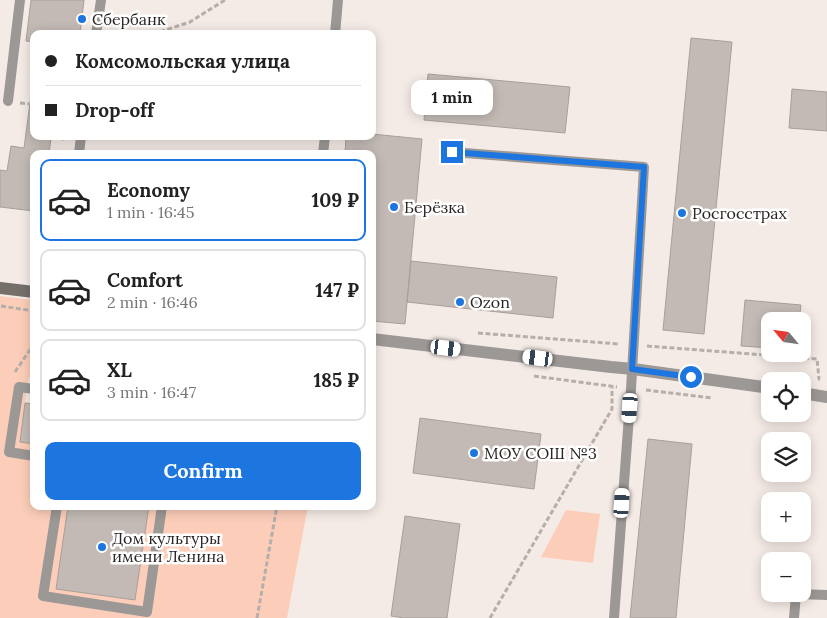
<!DOCTYPE html>
<meta charset="utf-8">
<style>
:root{--surface:#fff;--page:#f2f2f2;--text:#222;--muted:#767676;--line:#e0e0e0;--accent:#1d76df}
body{margin:0;font-family:Lora,serif;background:var(--page);color:var(--text);height:100vh;display:flex;flex-direction:column;font-size:19px;white-space:nowrap}
*{box-sizing:border-box;margin:0}
p{font-size:16px;color:var(--muted)}
.icon{flex:none;width:28px;height:28px;fill:none;stroke:currentColor;stroke-width:2;stroke-linecap:round;stroke-linejoin:round}
.map{position:relative;flex:1;overflow:hidden}
.panel{position:absolute;left:30px;top:150px;width:346px;height:360px;display:flex;flex-direction:column;background:var(--surface);border-radius:10px;box-shadow:0 2px 12px #0003}
.panel>*{flex:none}
.top-card{position:absolute;left:30px;top:30px;width:346px;height:110px;border-radius:10px;box-shadow:0 2px 12px #0003;display:grid;align-content:center;height:110px;padding:0 15px;background:var(--surface)}
.needle{width:32px;rotate:299deg}
.tools{position:absolute;left:761px;top:312px;display:grid;gap:10px}
.tools a{display:grid;place-items:center;width:50px;height:50px;border-radius:10px;background:var(--surface);box-shadow:0 2px 12px #0003;font-size:25px}
.end{position:absolute;width:22px;height:22px;margin:-11px;border:6px solid #1d76df;background:#fff;box-shadow:0 0 0 2px #fff}
.from{border-radius:50%}
.bubble{position:absolute;height:35px;border-radius:10px;background:var(--surface);box-shadow:0 2px 12px #0003;font-size:16px;font-weight:800;line-height:35px;text-align:center}
.car{position:absolute;width:15px;height:30px;margin:-15px -8px;border-radius:6px;box-shadow:0 0 4px 1px #0007;background:linear-gradient(#fff 24%,#345 0 40%,#fff 0 76%,#345 0 86%,#fff 0)}
.top-card b{display:flex;align-items:center;gap:18px;height:48px;font-size:19px}
.top-card b+b{border-top:1px solid var(--line)}
.top-card i{width:12px;height:12px;background:var(--text)}
ul{padding:9px 0 0;list-style:none}
li{display:flex;align-items:center;gap:15px;height:82px;margin:0 10px 8px;padding:0 5px;border:2px solid var(--line);border-radius:10px}
li div{flex:1}
li b{display:block;font-size:19px}
li em{font-style:normal;font-weight:800}
li.active{border-color:var(--accent)}
li>.icon{width:45px;height:45px;stroke-width:1.5}
.primary-button{display:flex;gap:10px;margin-top:auto;padding:10px 15px}
.primary-button a{flex:1;height:58px;border-radius:10px;background:var(--accent);color:#fff;font-size:20px;font-weight:800;line-height:58px;text-align:center}
.map>svg:first-child{display:block}
.green{fill:#fcceb9}
.building{fill:#c3bab5;stroke:#a89f9b}
.lines{fill:none;stroke-linecap:round;stroke-linejoin:round}
.path{stroke:#b6aeaa;stroke-width:3;stroke-dasharray:5 2.5;stroke-linecap:butt}
.lane{stroke:#9c9896;stroke-width:10}
.street{stroke:#9c9896;stroke-width:12}
.secondary{stroke:#756f6c;stroke-width:12}
.route{stroke:#1d76df;stroke-width:6}
.poi-dot{fill:#1d76df;stroke:#fff;stroke-width:2}
.labels{text-anchor:middle;dominant-baseline:central;stroke-width:5;stroke-linejoin:round;paint-order:stroke}
.poi-label{font-size:16px;fill:#292524;stroke:#fff;text-anchor:start}
</style>
<div class="map">
<svg width="827" height="618" viewBox="0 0 827 618">
<rect width="100%" height="100%" fill="#f5ebe6"/>
<!-- green -->
<path class="green" d="M0,296l34,4v77h-5l-4,25 9,2v102h274l-21,112h-287z
M566,510l34,4 -7,49 -52,-6z"/>
<!-- building -->
<path class="building" d="M31,0h53l-4,34h-46v8l-8,-1z
M691,38l41,4 -28,292 -41,-4z
M34,73v63h31l-1,4 -13,-2 -2,16h-15v57l-34,-4v-37l7,1 4,-25 13,2z
M428,74l142,13 -5,46 -141,-13z
M792,89l35,3v39l-38,-3z
M372,134l50,5 -17,185 -33,-3v-167h-27l1,-18h26z
M411,261l146,16 -4,41 -146,-16z
M745,300l56,5 -2,16h-29v27l-29,-2z
M25,403l9,1v40l-14,-2z
M420,418l121,16 -7,55 -121,-16z
M648,439l44,5 -16,174h-46z
M68,506h81l-14,94 -79,-11z
M405,516l55,8 -13,94h-43l-13,-2z"/>
<g class="lines">
<!-- path -->
<path class="path" d="M153,34l37,-12 35,-22
M20,103l9,1
M1,306l33,5
M478,333l141,11
M647,346l170,13 2,20h1
M15,372l19,-28
M534,376l83,11
M646,390l66,8
M257,618l20,-112
M490,618l122,-209v-24"/>
<!-- lane -->
<path class="lane" d="M96,34l5,-34
M335,34l3,-34
M8,101l12,-101
M452,152l192,15 -13,222 -17,229
M79,154l2,-18
M323,154l2,-18
M34,389l-15,-2 -10,65 25,4
M57,506l-14,90 104,16 15,-106
M794,618l2,-24 31,1"/>
<!-- street -->
<path class="street" d="M372,339l239,28 22,2 137,19
M802,393l25,4"/>
<!-- secondary -->
<path class="secondary" d="M0,288l34,4"/>
</g>
<g class="lines">
<!-- route -->
<path class="route" d="M452,152l192,15 -12,202 59,8"/>
</g>
<!-- markers -->
<g class="poi-dot">
<circle cx="82" cy="19" r="5"/>
<circle cx="394" cy="207" r="5"/>
<circle cx="682" cy="213" r="5"/>
<circle cx="460" cy="302" r="5"/>
<circle cx="474" cy="453" r="5"/>
<circle cx="102" cy="547" r="5"/>
</g>
<g class="labels">
<!-- poi labels -->
<g class="poi-label">
<text x="92" y="19">Сбербанк</text>
<text x="404" y="207">Берёзка</text>
<text x="692" y="213">Росгосстрах</text>
<text x="470" y="302">Ozon</text>
<text x="484" y="453">МОУ СОШ №3</text>
<text x="112" y="538">Дом культуры<tspan x="112" dy="18">имени Ленина</tspan></text>
</g>
</g>
</svg>
<div class="tools">
<a><svg class="needle" viewBox="-14 -14 28 28"><path d="M0-13l5 13h-10z" fill="#e53935"/><path d="M0 13l5-13h-10z" fill="#767676"/></svg></a>
<a><svg class="icon" aria-label="locate" viewBox="0 0 24 24"><circle cx="12" cy="12" r="6"/><path d="M12 2v4M12 18v4M2 12h4M18 12h4"/></svg></a>
<a><svg class="icon" aria-label="layers" viewBox="0 0 24 24"><path d="M12 4l9 5-9 5-9-5zM3 14l9 5 9-5"/></svg></a>
<a>+</a>
<a>−</a>
</div>
<i class="end from" style="left:691px;top:377px"></i>
<i class="end" style="left:452px;top:152px"></i>
<div class="bubble" style="left:411px;top:80px;width:82px">1 min</div>
<i class="car" style="left:446px;top:348px;rotate:97deg"></i>
<i class="car" style="left:538px;top:358px;rotate:277deg"></i>
<i class="car" style="left:630px;top:408px;rotate:184deg"></i>
<i class="car" style="left:622px;top:503px;rotate:4deg"></i>
<div class="top-card">
<b><i class="from"></i>Комсомольская улица</b>
<b><i></i>Drop-off</b>
</div>
<section class="panel">
<ul>
<li class="active"><svg class="icon" aria-label="car" viewBox="0 0 24 24"><path d="M5 17H2v-5l4-1 3-4h7l3 4 3 1v5h-3M9 17h6M6 11h13"/><circle cx="7" cy="17" r="2"/><circle cx="17" cy="17" r="2"/></svg><div><b>Economy</b><p>1 min · 16:45</p></div><em>109 ₽</em></li>
<li><svg class="icon" aria-label="car" viewBox="0 0 24 24"><path d="M5 17H2v-5l4-1 3-4h7l3 4 3 1v5h-3M9 17h6M6 11h13"/><circle cx="7" cy="17" r="2"/><circle cx="17" cy="17" r="2"/></svg><div><b>Comfort</b><p>2 min · 16:46</p></div><em>147 ₽</em></li>
<li><svg class="icon" aria-label="car" viewBox="0 0 24 24"><path d="M5 17H2v-5l4-1 3-4h7l3 4 3 1v5h-3M9 17h6M6 11h13"/><circle cx="7" cy="17" r="2"/><circle cx="17" cy="17" r="2"/></svg><div><b>XL</b><p>3 min · 16:47</p></div><em>185 ₽</em></li>
</ul>
<div class="primary-button"><a>Confirm</a></div>
</section>
</div>
